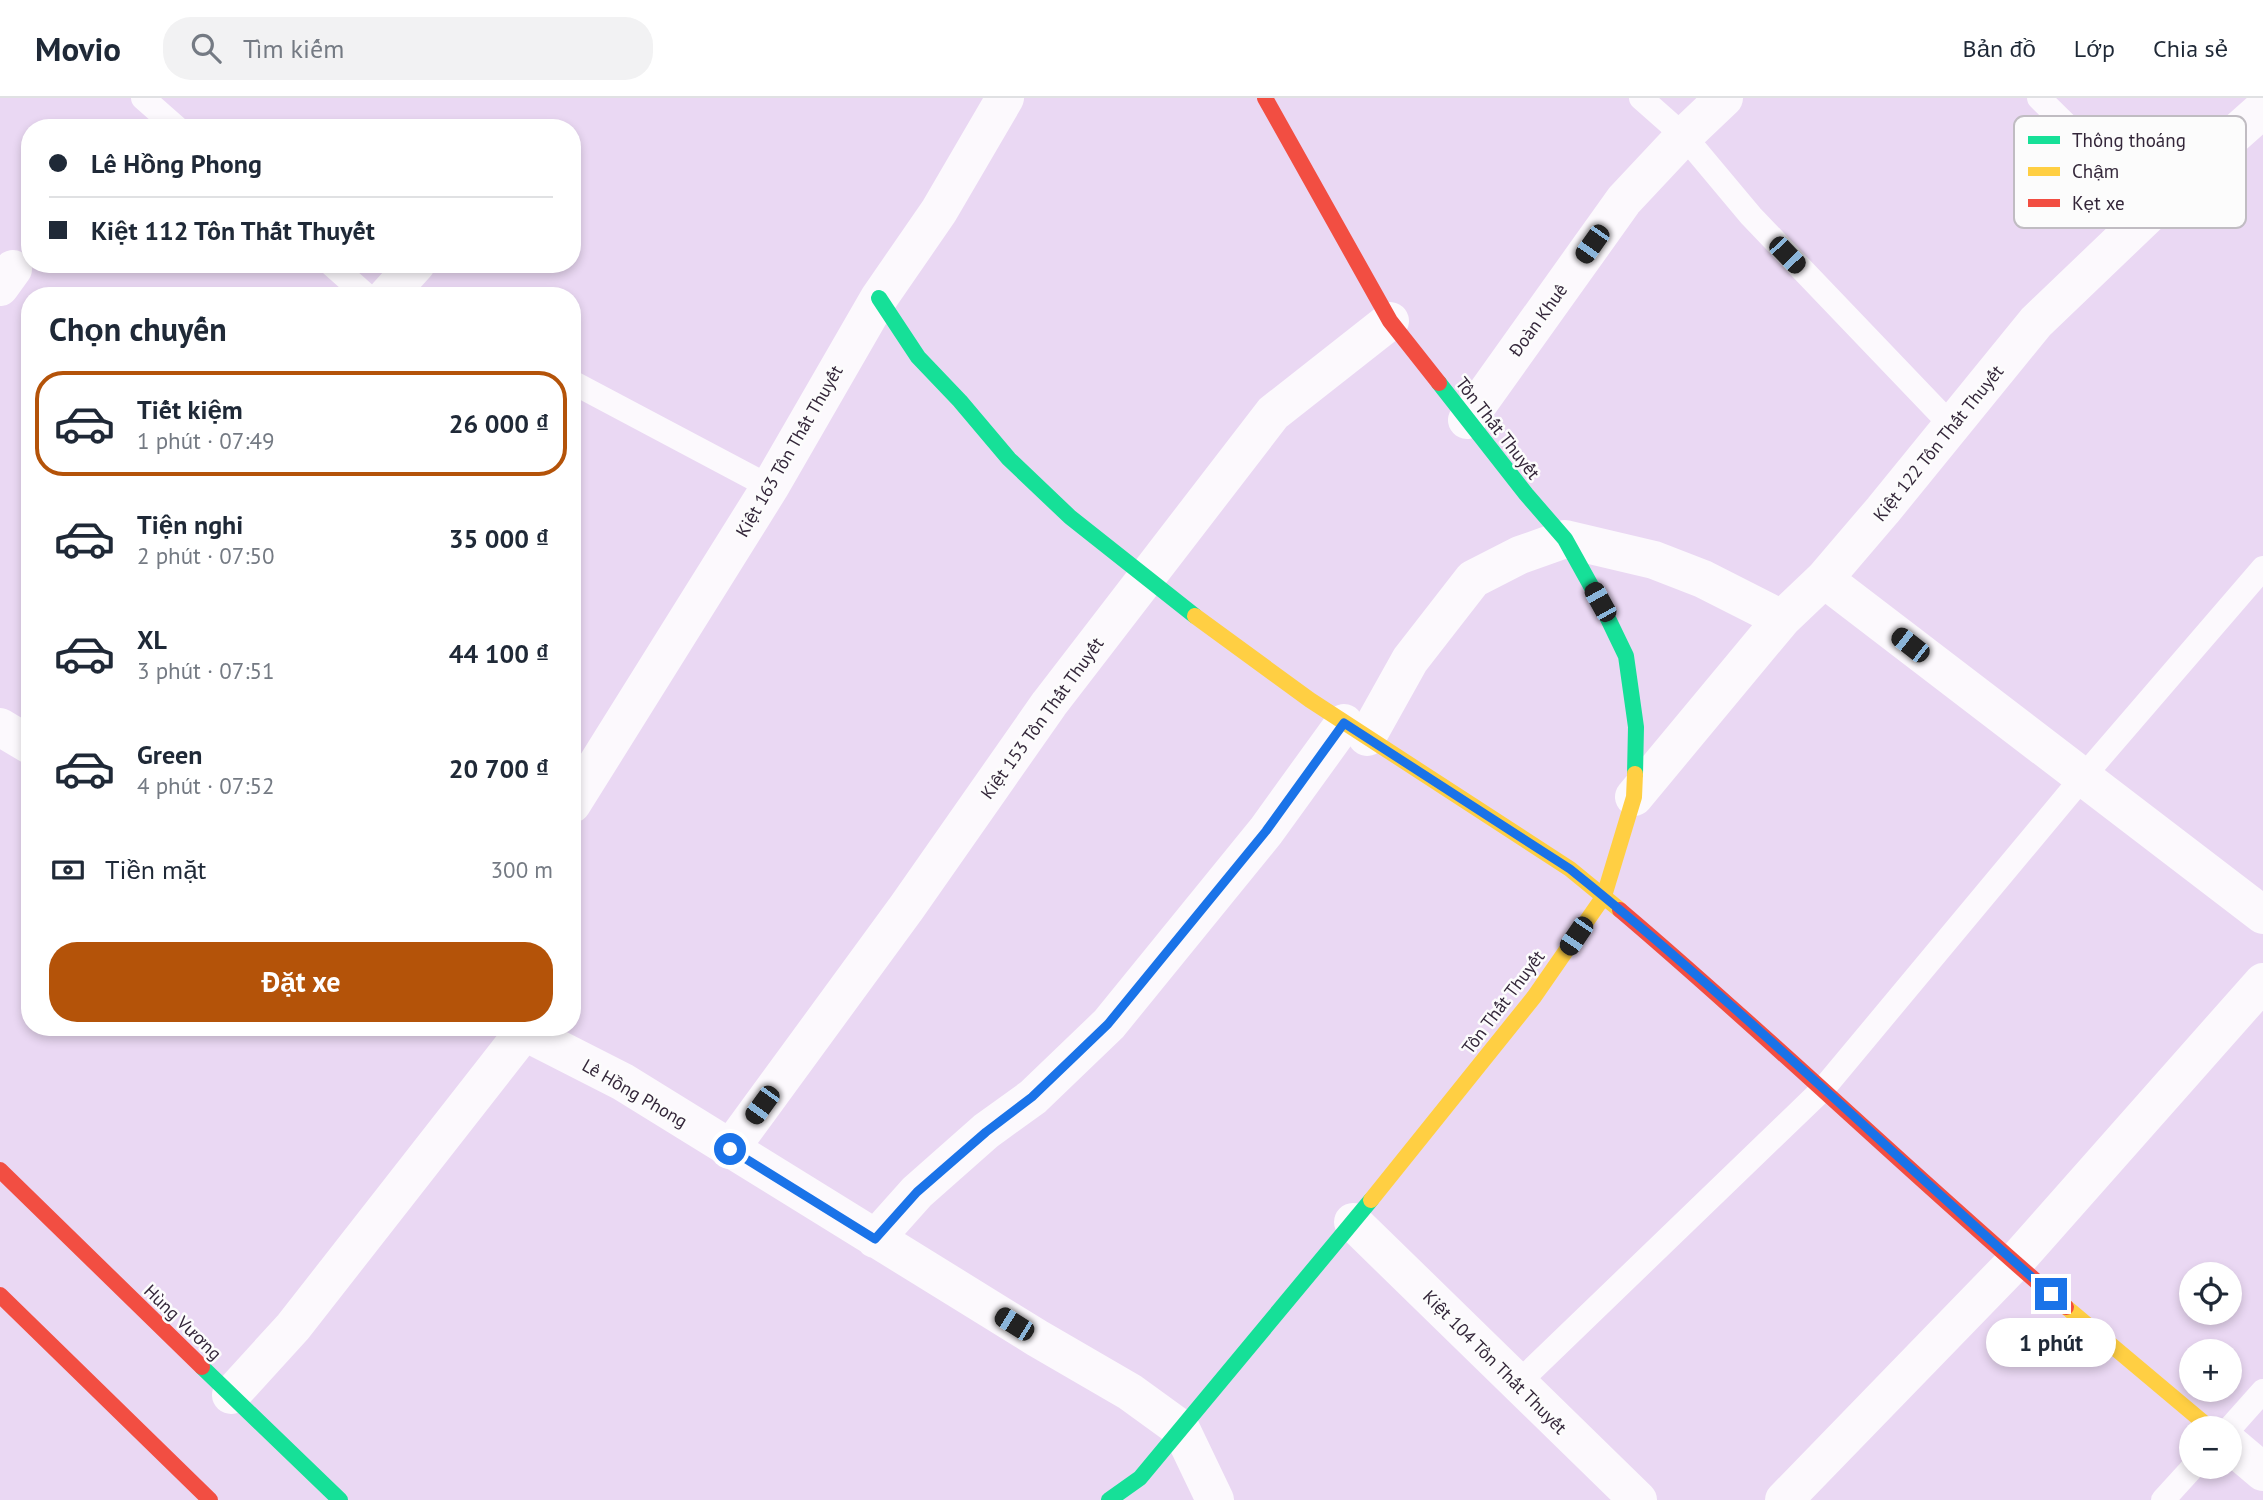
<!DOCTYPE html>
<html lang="vi">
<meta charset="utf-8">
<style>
:root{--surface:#fff;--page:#f2f2f3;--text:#1f2937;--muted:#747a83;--line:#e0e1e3;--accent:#b45309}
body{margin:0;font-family:"PT Sans",sans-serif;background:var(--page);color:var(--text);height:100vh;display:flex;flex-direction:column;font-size:26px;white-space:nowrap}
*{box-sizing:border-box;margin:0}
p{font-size:23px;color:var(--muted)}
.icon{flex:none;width:38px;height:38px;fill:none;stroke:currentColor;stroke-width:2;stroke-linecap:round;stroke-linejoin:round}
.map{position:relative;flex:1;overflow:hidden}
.side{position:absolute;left:21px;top:189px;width:560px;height:749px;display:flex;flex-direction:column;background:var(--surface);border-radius:28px;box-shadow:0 4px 10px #0003}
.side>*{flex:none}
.top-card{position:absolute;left:21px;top:21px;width:560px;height:154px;border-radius:28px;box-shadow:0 4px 10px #0003;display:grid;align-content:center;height:154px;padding:0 28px;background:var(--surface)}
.tools{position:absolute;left:2179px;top:1164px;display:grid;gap:14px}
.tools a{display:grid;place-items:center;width:63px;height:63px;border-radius:50%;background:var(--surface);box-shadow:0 4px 10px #0003;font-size:35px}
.end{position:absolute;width:32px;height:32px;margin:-16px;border:9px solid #1a73e8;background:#fff;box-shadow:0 0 0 4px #fff}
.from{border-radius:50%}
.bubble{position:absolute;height:49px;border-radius:24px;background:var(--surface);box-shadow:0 4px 10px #0003;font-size:23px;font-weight:600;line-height:49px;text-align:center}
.car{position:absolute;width:21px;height:42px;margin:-21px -10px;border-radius:9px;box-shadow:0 0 5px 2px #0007;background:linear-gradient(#222 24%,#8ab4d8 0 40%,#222 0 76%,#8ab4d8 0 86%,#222 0)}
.top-card b{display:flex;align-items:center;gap:24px;height:66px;font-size:26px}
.top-card b+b{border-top:2px solid var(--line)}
.top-card i{width:18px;height:18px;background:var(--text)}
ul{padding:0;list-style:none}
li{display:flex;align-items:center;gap:21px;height:105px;margin:0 14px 10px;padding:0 14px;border:4px solid transparent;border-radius:28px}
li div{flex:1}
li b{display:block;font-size:26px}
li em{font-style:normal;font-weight:600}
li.current{border-color:var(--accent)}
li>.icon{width:63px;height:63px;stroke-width:1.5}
h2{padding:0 28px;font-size:32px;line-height:84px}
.pay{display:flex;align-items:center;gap:18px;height:77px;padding:0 28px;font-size:26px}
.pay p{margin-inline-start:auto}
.action{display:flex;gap:14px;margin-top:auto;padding:14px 28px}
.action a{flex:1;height:80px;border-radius:28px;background:var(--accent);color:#fff;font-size:28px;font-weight:600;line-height:80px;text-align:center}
header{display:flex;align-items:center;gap:42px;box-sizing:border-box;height:98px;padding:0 35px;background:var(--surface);border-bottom:2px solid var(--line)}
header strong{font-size:33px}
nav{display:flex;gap:38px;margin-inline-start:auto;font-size:24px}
.search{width:490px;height:63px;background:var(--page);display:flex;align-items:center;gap:18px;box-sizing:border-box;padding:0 24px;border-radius:28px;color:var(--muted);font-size:26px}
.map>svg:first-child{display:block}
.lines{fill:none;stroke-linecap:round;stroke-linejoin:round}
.lane{stroke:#fcf9fd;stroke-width:24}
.street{stroke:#fcf9fd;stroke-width:38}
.fast{stroke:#16e098;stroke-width:16}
.slow{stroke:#ffcf43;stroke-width:16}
.jam{stroke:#f24e42;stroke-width:16}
.route{stroke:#1a73e8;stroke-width:9}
.labels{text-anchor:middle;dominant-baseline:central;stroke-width:5;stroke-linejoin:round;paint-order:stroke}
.street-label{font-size:18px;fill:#34273a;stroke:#fcfcfc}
.key{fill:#fcfcfc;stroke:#c0bcc2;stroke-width:2}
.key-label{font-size:19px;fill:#34273a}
</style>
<header>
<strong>Movio</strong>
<div class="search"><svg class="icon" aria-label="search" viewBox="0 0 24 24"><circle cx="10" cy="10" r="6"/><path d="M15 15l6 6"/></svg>Tìm kiếm</div>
<nav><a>Bản đồ</a><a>Lớp</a><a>Chia sẻ</a></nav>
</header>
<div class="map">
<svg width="2263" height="1402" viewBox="0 0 2263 1402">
<rect width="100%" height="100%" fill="#ead8f3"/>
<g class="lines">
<!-- lane -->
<path class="lane" d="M143,0l34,30
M1641,0l43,38 67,80 201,210
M2039,0l114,112
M331,166l36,32
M572,284l198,105
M1517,1286l306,-295 260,-312 180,-209
M2230,1330l33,-37
M2163,1402l31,-34"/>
<!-- street -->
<path class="street" d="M0,189l13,-18
M387,198l29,-32
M1467,322l157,-220 60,-64 40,-38
M1824,481l439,336
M0,629l30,18
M1367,639l43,-77 63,-81 47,-24 45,-16 89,21 49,19 79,40
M1634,699l148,-178 42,-40 59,-69 153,-188 164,-157 63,-56
M572,706l198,-317 109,-189 60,-87 66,-113
M515,929l108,55 414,256 93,54 51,37 34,71
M730,1051l177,-242 142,-203 224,-291 117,-92
M1353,1124l285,278
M875,1141l42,-47 69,-61 47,-34 76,-73 157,-193 78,-108
M231,1297l62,-68 230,-294
M2230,1346l33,28
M1784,1402l231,-238 248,-280"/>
<!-- fast -->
<path class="fast" d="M879,200l39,59 42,44 49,58 61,58 125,99
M1439,285l87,111 39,45 35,63 26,54 10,71 -1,47
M202,1269l138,133
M1109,1402l31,-22 231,-278"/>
<!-- slow -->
<path class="slow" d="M1195,518l115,84 260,169 50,41
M1371,1102l163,-203 70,-101 30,-99 1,-23
M2066,1209l144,121"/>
<!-- jam -->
<path class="jam" d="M1265,0l125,223 49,62
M1620,812c152,129 295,268 446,397
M0,1072l202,197
M0,1197l210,205"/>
</g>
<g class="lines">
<!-- route -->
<path class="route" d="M730,1051l145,90 42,-47 69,-60 46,-35 76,-73 158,-193 78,-108 226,146c167,134 320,284 481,425"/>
</g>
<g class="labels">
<!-- street labels -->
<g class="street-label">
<text transform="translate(1538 222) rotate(-54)">Đoàn Khuê</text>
<text transform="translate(1498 330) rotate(52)">Tôn Thất Thuyết</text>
<text transform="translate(1938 345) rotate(-51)">Kiệt 122 Tôn Thất Thuyết</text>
<text transform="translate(789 353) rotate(-60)">Kiệt 163 Tôn Thất Thuyết</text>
<text transform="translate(1042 620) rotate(-54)">Kiệt 153 Tôn Thất Thuyết</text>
<text transform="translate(1503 904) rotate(-53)">Tôn Thất Thuyết</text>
<text transform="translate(635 995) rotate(30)">Lê Hồng Phong</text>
<text transform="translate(183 1224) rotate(44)">Hùng Vương</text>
<text transform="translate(1495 1264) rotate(45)">Kiệt 104 Tôn Thất Thuyết</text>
</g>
</g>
<!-- legend -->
<rect x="2014" y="18" width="232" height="112" rx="10" class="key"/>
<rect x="2028" y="38" width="32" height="8" fill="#16e098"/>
<rect x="2028" y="69" width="32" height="9" fill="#ffcf43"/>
<rect x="2028" y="101" width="32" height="8" fill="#f24e42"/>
<g class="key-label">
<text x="2072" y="49">Thông thoáng</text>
<text x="2072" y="80">Chậm</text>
<text x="2072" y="112">Kẹt xe</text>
</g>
</svg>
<div class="tools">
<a><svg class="icon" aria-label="locate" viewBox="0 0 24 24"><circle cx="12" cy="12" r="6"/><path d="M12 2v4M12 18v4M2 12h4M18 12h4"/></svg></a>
<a>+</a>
<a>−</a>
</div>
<i class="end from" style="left:730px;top:1051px"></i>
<i class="end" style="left:2051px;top:1196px"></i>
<div class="bubble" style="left:1986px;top:1220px;width:130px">1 phút</div>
<i class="car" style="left:1592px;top:146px;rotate:215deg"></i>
<i class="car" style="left:1787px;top:157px;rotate:136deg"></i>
<i class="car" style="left:1600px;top:504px;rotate:331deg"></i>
<i class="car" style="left:1910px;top:547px;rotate:308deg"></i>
<i class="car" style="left:1576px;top:838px;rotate:214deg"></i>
<i class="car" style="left:762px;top:1007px;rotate:216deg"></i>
<i class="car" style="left:1014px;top:1226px;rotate:302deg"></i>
<div class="top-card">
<b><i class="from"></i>Lê Hồng Phong</b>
<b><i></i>Kiệt 112 Tôn Thất Thuyết</b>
</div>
<section class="side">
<h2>Chọn chuyến</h2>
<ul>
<li class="current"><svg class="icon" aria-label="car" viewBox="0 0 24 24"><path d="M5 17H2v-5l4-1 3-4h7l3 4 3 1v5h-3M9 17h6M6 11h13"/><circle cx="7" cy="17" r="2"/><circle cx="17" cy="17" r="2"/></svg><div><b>Tiết kiệm</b><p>1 phút · 07:49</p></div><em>26 000 ₫</em></li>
<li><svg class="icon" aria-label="car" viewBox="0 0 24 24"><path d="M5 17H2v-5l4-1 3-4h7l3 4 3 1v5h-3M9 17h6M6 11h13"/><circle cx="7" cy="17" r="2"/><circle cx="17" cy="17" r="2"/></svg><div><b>Tiện nghi</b><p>2 phút · 07:50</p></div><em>35 000 ₫</em></li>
<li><svg class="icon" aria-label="car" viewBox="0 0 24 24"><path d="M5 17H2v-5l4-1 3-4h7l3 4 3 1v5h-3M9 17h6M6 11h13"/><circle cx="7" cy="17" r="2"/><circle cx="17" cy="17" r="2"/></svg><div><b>XL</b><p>3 phút · 07:51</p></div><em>44 100 ₫</em></li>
<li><svg class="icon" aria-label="car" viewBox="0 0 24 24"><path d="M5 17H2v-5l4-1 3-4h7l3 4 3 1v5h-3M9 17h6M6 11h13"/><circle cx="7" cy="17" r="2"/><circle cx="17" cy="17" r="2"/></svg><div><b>Green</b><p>4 phút · 07:52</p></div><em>20 700 ₫</em></li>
</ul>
<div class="pay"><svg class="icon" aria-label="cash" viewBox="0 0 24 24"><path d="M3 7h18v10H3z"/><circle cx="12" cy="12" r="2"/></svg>Tiền mặt<p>300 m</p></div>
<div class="action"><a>Đặt xe</a></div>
</section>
</div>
